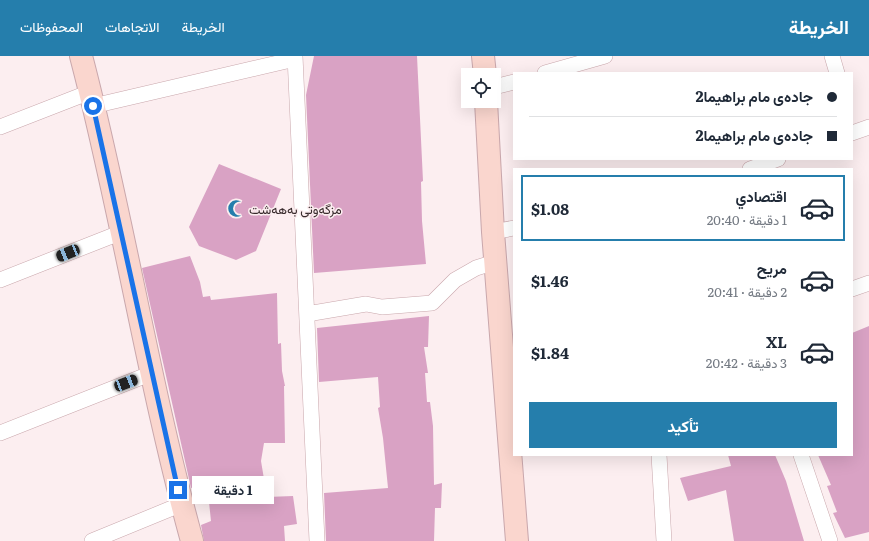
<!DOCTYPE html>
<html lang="ar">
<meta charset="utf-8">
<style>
:root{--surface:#fff;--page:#f6f6f7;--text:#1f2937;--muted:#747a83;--line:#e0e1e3;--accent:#257eac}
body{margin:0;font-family:Literata,Vazirmatn,serif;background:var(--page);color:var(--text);direction:rtl;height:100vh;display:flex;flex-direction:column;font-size:15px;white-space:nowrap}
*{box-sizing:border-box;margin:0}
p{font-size:13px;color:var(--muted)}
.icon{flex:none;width:22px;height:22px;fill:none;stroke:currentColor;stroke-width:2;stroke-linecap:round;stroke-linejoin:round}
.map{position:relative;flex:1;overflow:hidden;direction:ltr}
.details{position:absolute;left:513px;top:112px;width:340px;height:288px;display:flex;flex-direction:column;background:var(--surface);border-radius:0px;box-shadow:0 4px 16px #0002;direction:rtl}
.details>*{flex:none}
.hud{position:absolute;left:513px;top:16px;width:340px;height:88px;border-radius:0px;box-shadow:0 4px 16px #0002;direction:rtl;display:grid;align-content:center;height:88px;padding:0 16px;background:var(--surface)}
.buttons{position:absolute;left:461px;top:12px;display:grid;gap:8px}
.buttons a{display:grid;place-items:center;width:40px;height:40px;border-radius:0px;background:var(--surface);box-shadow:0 4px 16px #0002;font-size:20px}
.end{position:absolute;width:18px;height:18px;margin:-9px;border:5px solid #1a73e8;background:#fff;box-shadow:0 0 0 2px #fff}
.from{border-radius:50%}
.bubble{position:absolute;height:28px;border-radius:0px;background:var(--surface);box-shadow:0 4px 16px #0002;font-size:13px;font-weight:700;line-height:28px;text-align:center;direction:rtl}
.car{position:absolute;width:12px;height:24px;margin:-12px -6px;border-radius:5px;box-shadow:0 0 3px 1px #0007;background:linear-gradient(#222 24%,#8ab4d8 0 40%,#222 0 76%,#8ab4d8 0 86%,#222 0)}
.hud b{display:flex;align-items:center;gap:14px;height:38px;font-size:15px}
.hud b+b{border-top:1px solid var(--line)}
.hud i{width:10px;height:10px;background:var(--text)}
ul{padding:7px 0 0;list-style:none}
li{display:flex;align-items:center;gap:12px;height:66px;margin:0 8px 6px;padding:0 8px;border:2px solid transparent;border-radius:0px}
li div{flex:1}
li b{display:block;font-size:15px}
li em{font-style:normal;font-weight:700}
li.selected{border-color:var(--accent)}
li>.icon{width:36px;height:36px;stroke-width:1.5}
.button{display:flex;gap:8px;margin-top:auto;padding:8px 16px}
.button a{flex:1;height:46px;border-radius:0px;background:var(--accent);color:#fff;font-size:16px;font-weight:700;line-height:46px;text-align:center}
header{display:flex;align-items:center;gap:24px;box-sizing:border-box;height:56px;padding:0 20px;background:var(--accent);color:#fff}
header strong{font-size:19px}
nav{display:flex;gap:22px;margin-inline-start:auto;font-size:14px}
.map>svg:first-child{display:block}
.building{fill:#d9a2c4}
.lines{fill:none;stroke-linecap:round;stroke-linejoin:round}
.street-casing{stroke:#c9a7ac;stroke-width:16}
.secondary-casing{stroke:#c9a7ac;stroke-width:24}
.street{stroke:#fff;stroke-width:15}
.secondary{stroke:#fad6ce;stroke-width:22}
.route{stroke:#1a73e8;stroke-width:5}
.labels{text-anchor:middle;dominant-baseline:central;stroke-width:3;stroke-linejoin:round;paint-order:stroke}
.poi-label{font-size:13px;fill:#382a2c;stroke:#fceef0;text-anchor:start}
</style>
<header>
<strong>الخريطة</strong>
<nav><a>الخريطة</a><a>الاتجاهات</a><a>المحفوظات</a></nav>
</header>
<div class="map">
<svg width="869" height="485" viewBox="0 0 869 485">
<rect width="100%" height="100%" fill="#fceef0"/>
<!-- building -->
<path class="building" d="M314,0h103l6,125 -2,1 1,39 4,43 -112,9 -8,-178z
M219,108l62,25 -25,62 -20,9 -37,-14 -10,-19z
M190,200l10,26 3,15 7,-1 1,4 66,-7 1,51 3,-1 1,28 3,15h-1l1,57h-21l-3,18 6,36 26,-1 4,28 -13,2 1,15h-81l-3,-16 10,-4 -4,-38 -16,5 -49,-220z
M429,260l-1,31h-4l4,26h-3l2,29h3l3,24 1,59 8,-2 -1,25h-6l-1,33h-108l-2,-48 64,-5 -5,-50 -5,-30 2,-1 -2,-30 -59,5 -2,-54z
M869,270v206l-24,6 -12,-25 4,-1 -10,-26 4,-1 -13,-30h34v-122z
M728,399h47l11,26 18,60h-70l-8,-51 -38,11 -8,-23 51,-12z"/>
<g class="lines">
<defs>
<path id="street" d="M295,0l22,485
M832,0l5,17
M545,17l60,-17
M494,31l20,-5
M93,50l202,-47
M0,71l90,-35
M852,77l17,-6
M750,113l28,-10
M493,176l21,-4
M0,224l122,-48
M852,233l17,-6
M307,258l59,-10 16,3 50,-4 23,-23 21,-12 19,-6
M0,377l152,-60
M659,399l5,86
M801,399l29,86
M92,485l90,-37"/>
<path id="secondary" d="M81,0c42,160 67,325 111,485
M483,0l2,19
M486,45l7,131 24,309"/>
</defs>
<!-- street casing -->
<use href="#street" class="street-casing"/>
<!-- secondary casing -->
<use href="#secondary" class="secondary-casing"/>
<!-- street -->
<use href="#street" class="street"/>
<!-- secondary -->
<use href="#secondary" class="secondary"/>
</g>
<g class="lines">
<!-- route -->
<path class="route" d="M93,50l85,384"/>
</g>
<!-- icons -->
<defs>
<symbol id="mosque-bare" viewBox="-9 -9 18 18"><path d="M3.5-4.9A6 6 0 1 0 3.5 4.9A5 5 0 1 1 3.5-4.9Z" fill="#257eac" stroke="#fceef0" stroke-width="2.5" paint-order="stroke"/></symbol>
</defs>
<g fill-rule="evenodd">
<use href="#mosque-bare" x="224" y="140" width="25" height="25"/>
</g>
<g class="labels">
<!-- poi labels -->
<g class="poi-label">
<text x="249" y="152">مزگەوتی بەهەشت</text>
</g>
</g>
</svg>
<div class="buttons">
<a><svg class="icon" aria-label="locate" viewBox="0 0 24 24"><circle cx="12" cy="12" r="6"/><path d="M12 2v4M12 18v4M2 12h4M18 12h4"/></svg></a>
</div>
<i class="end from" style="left:93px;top:50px"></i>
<i class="end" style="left:178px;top:434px"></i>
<div class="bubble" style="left:192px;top:420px;width:82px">1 دقيقة</div>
<i class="car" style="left:68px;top:197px;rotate:248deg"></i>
<i class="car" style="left:126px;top:327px;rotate:69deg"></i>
<div class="hud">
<b><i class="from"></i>جادەی مام براهیما2</b>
<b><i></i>جادەی مام براهیما2</b>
</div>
<section class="details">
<ul>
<li class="selected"><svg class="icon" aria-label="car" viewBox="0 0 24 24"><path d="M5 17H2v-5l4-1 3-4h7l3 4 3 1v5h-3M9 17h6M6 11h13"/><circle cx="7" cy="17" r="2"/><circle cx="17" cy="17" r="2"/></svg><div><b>اقتصادي</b><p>1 دقيقة · 20:40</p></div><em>$1.08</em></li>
<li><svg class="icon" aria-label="car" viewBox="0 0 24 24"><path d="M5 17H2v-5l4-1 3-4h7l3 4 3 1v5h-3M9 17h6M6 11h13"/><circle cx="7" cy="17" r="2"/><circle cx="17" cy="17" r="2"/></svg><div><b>مريح</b><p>2 دقيقة · 20:41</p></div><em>$1.46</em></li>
<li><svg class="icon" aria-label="car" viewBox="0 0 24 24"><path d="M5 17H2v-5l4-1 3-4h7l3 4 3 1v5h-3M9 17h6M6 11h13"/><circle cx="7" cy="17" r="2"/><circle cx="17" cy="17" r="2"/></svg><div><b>XL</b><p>3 دقيقة · 20:42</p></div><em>$1.84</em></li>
</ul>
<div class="button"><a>تأكيد</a></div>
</section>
</div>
